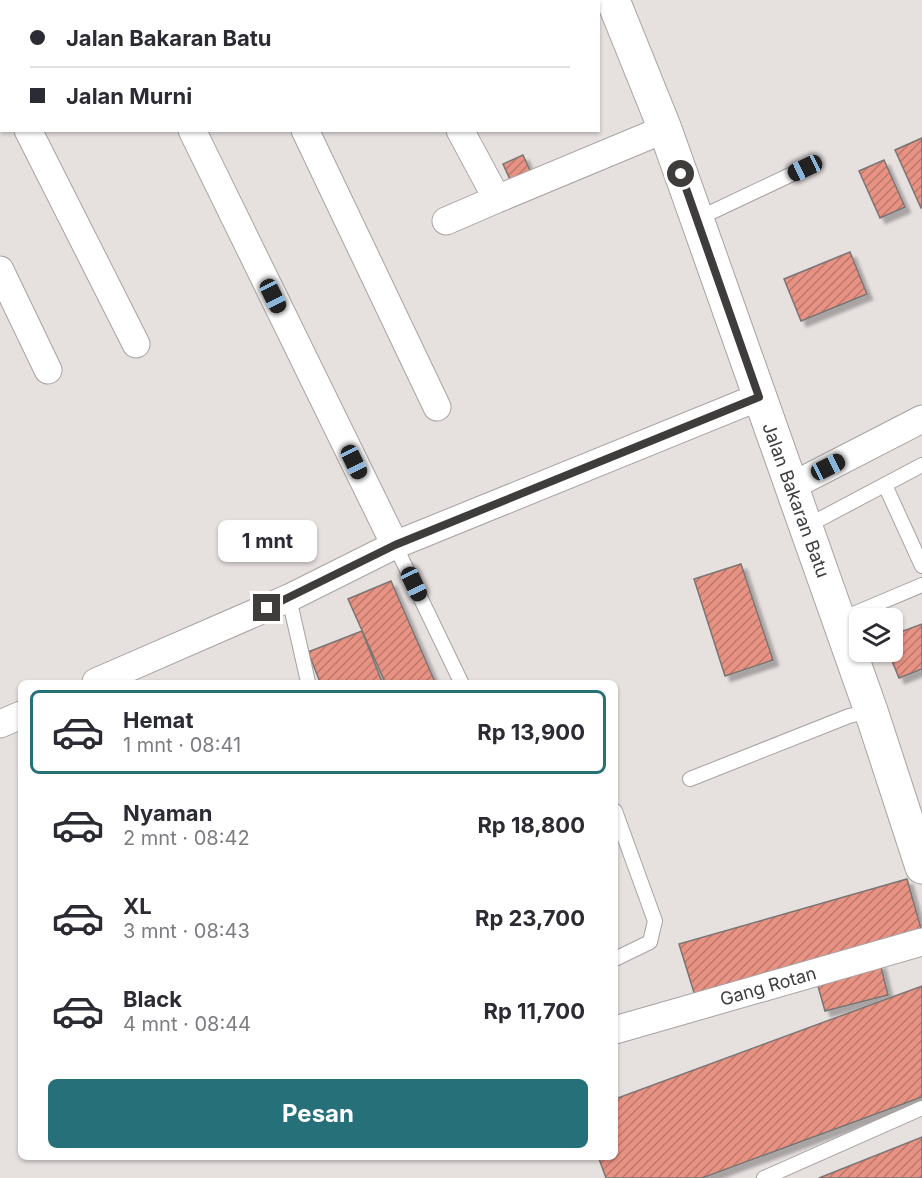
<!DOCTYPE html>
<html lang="id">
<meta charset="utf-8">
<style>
:root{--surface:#fff;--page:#f7f7f7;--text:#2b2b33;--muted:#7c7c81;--line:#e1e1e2;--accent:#267079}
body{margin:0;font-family:Inter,sans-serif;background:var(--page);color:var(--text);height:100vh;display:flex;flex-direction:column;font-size:22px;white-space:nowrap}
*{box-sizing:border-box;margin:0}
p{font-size:20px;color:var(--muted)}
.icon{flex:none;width:33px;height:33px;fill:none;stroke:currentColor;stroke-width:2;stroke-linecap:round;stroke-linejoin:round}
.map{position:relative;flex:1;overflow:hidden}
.details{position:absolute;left:18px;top:680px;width:600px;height:480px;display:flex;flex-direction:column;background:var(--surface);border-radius:9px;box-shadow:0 2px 4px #0004}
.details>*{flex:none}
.top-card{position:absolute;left:0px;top:0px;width:600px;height:132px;box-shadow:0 2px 4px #0004;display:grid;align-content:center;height:132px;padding:0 30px;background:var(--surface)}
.fabs{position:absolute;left:849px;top:608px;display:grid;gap:12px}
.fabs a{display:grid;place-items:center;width:54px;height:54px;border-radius:9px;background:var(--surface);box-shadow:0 2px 4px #0004;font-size:30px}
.end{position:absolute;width:27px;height:27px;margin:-14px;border:8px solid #3f3c3c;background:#fff;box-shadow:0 0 0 3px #fff}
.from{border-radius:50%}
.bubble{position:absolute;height:42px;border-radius:9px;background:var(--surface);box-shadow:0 2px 4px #0004;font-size:20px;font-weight:700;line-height:42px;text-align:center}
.car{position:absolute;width:18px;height:36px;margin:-18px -9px;border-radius:8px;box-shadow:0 0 4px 2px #0007;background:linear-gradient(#222 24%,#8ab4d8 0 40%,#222 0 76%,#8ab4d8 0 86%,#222 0)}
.top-card b{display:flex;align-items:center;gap:21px;height:57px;font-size:22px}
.top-card b+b{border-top:2px solid var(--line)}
.top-card i{width:15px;height:15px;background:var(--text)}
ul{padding:10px 0 0;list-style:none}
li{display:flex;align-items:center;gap:18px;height:84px;margin:0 12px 9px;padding:0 18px;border:3px solid transparent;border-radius:9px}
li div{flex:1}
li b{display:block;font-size:22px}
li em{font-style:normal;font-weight:700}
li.on{border-color:var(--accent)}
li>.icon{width:54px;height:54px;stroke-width:1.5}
.action{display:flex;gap:12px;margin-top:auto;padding:12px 30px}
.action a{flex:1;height:69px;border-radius:9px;background:var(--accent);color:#fff;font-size:24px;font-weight:700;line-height:69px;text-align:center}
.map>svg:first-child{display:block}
.building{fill:url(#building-hatch);stroke:#7a7574;stroke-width:1.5;filter:url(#shadow)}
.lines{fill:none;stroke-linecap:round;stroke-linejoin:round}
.lane-casing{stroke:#a8a2a1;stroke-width:16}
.street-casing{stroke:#a8a2a1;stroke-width:29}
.highway-casing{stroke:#a8a2a1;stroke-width:35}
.lane{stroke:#fff;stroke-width:14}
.street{stroke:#fff;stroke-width:27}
.highway{stroke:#fff;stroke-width:33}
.route{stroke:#3f3c3c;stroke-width:8}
.labels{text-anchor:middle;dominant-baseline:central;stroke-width:4.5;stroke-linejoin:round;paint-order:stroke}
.street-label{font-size:18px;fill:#3f3c3c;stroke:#fff}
</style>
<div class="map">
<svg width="922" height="1178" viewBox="0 0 922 1178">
<defs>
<pattern id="building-hatch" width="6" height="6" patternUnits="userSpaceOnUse" patternTransform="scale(1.5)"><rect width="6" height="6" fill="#e79283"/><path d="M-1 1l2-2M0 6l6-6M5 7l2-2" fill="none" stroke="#bd786c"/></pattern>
<filter id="shadow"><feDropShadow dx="5.5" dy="5.5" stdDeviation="1.5" flood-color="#0004"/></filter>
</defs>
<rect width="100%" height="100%" fill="#e6e0df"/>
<!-- building -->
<path class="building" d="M922,138v69l-1,1 -26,-58z
M523,155l10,22 -20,9 -10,-22z
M884,160l21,47 -25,11 -21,-47z
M850,252l17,42 -66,27 -17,-42z
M741,564l32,96 -48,16 -31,-97z
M391,581l44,101h-50l-37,-83z
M922,624v45l-23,9 -11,-27h4v-16z
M362,631l20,51h-62l-12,-30z
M907,879l15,53 -226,67 -17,-55z
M880,963l8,32 -63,16 -9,-32z
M922,986v111l-220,81h-96l-8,-22h17v-57z
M922,1137v41h-103z"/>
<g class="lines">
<defs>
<path id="lane" d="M697,219l108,-51
M885,485l37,81
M805,527l117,-62
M395,545l66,137
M289,598l19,84
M839,620l83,-35
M690,779l159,-63 22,-5
M615,811l40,110 -5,21 -35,17
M764,1178l158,-70"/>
<path id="street" d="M128,0l1,2
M243,0v2
M0,75l2,3
M28,130l108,214
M192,130l203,415
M305,130l132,277
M460,130l37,69 168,-70
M446,221l51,-22
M0,270l48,100
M790,487l132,-68
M96,682l193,-84 106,-53 364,-148
M0,724l21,-9
M615,1030l307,-88"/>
<path id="highway" d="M613,0l52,129 32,90 174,492 51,156"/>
</defs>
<!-- lane casing -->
<use href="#lane" class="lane-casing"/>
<!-- street casing -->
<use href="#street" class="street-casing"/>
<!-- highway casing -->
<use href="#highway" class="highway-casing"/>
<!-- lane -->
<use href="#lane" class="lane"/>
<!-- street -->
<use href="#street" class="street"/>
<!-- highway -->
<use href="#highway" class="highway"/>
</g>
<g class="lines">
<!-- route -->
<path class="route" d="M267,608l128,-63 364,-148 -78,-223"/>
</g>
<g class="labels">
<!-- street labels -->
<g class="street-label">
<text transform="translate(796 500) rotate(70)">Jalan Bakaran Batu</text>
<text transform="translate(768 986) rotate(-16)">Gang Rotan</text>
</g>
</g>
</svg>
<div class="fabs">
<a><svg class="icon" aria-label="layers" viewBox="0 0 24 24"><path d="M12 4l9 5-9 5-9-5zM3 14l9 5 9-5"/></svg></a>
</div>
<i class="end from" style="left:681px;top:174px"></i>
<i class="end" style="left:267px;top:608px"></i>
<div class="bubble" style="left:218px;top:520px;width:99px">1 mnt</div>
<i class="car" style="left:805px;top:168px;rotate:245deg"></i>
<i class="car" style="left:273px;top:296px;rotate:154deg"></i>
<i class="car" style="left:354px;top:462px;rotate:154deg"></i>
<i class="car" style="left:828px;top:467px;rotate:63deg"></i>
<i class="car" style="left:414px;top:584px;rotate:155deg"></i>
<div class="top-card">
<b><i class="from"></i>Jalan Bakaran Batu</b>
<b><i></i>Jalan Murni</b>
</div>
<section class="details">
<ul>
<li class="on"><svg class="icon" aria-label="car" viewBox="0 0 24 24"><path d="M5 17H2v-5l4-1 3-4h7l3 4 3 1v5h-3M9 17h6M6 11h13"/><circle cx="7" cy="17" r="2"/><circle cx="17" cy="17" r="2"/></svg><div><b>Hemat</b><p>1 mnt · 08:41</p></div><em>Rp 13,900</em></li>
<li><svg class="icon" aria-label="car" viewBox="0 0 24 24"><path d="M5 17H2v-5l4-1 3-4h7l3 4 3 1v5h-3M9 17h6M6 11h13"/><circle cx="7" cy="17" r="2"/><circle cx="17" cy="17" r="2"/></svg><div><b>Nyaman</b><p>2 mnt · 08:42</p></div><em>Rp 18,800</em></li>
<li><svg class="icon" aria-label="car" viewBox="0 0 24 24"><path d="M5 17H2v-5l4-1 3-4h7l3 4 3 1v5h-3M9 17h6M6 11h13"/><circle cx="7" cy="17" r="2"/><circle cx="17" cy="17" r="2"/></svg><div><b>XL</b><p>3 mnt · 08:43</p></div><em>Rp 23,700</em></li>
<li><svg class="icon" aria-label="car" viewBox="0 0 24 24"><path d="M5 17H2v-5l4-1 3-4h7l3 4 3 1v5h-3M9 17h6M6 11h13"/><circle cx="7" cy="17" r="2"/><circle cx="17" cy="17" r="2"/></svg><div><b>Black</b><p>4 mnt · 08:44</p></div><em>Rp 11,700</em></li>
</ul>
<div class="action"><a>Pesan</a></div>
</section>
</div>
